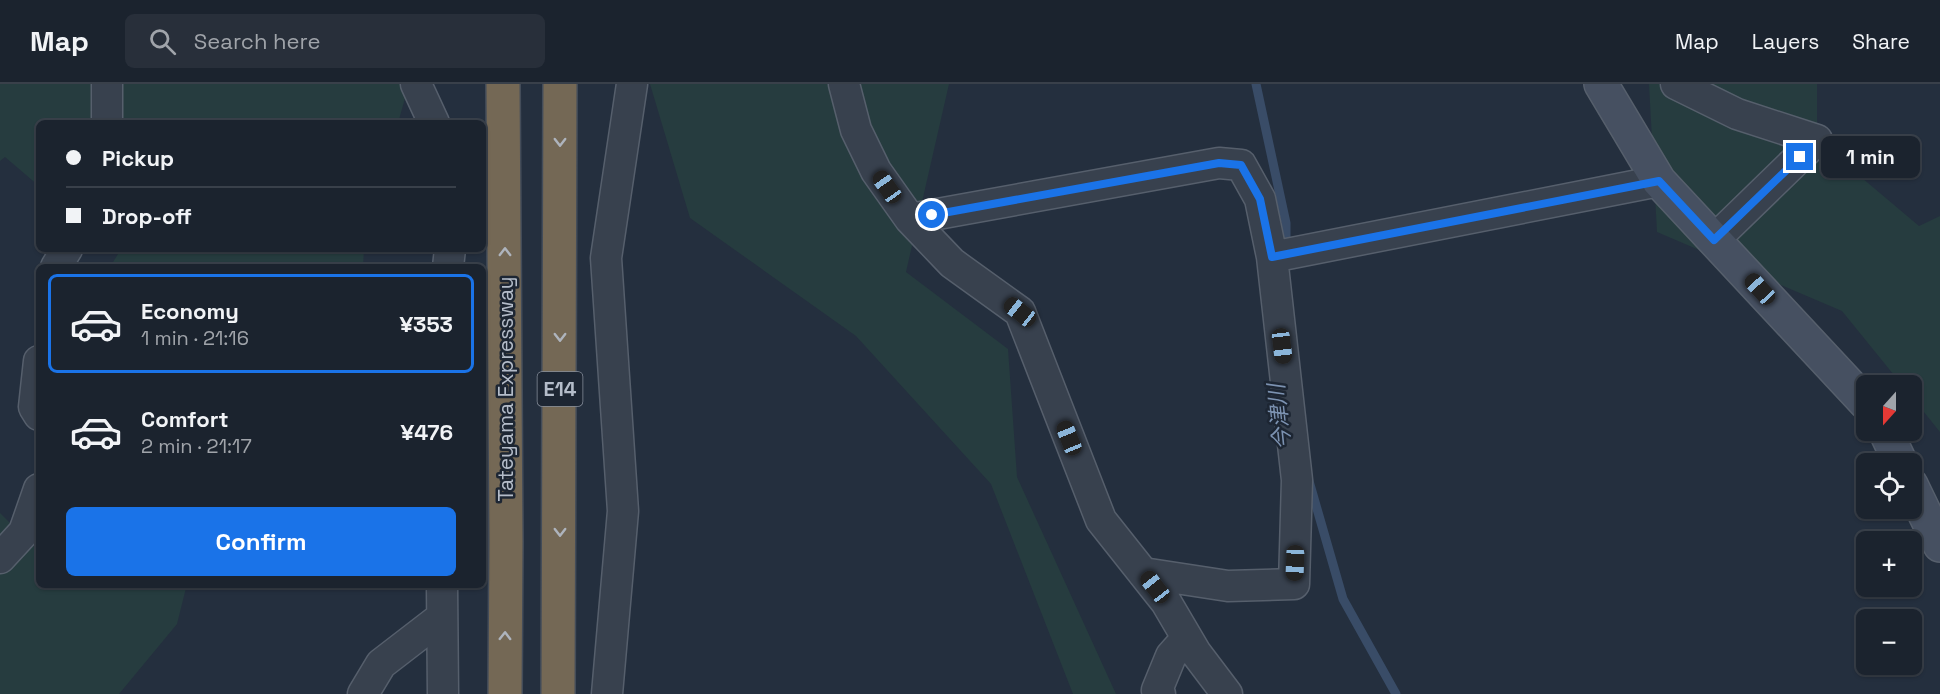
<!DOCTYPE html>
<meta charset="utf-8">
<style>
:root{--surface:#1b232e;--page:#282f3a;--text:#f1f3f6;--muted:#a0a4aa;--line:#39404a;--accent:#1a73e8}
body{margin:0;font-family:"Space Grotesk","Noto Sans JP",sans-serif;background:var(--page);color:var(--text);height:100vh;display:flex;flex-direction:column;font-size:22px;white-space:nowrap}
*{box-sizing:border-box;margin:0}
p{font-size:20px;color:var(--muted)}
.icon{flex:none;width:33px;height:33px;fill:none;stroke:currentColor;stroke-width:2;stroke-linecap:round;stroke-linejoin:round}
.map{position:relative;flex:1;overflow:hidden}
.sheet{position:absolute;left:36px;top:180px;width:450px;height:324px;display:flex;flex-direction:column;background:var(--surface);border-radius:9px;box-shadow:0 2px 4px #0004,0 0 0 2px var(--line)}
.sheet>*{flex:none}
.guide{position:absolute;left:36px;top:36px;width:450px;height:132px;border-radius:9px;box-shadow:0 2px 4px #0004,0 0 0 2px var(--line);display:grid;align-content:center;height:132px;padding:0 30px;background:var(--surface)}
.needle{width:39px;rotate:201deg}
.tools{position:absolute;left:1856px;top:291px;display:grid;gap:12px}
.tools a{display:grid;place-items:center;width:66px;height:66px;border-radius:9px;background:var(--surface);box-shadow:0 2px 4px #0004,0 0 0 2px var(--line);font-size:30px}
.end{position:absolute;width:27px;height:27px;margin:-14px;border:8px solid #1a73e8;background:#fff;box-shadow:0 0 0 3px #fff}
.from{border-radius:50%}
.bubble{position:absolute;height:42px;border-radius:9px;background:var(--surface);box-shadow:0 2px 4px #0004,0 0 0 2px var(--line);font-size:20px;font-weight:700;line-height:42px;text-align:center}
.car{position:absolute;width:18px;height:36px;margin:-18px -9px;border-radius:8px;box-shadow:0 0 4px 2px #0007;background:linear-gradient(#222 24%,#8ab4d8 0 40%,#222 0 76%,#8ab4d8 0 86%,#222 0)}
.guide b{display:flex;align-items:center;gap:21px;height:57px;font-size:22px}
.guide b+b{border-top:2px solid var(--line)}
.guide i{width:15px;height:15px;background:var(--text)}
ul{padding:10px 0 0;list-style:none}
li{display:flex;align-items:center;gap:18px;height:99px;margin:0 12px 9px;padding:0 18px;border:3px solid transparent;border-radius:9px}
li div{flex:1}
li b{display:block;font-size:22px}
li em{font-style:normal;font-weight:700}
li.active{border-color:var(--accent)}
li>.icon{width:54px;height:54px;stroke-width:1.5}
.primary-button{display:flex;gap:12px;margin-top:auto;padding:12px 30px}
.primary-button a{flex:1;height:69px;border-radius:9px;background:var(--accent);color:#fff;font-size:24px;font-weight:700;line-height:69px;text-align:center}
header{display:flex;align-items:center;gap:36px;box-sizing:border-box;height:84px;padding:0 30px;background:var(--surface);border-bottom:2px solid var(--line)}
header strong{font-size:28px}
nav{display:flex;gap:33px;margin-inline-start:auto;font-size:21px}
.search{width:420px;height:54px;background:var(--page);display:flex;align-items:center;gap:15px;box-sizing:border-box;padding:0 21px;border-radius:9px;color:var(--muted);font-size:22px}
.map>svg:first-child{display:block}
.green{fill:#263c3f}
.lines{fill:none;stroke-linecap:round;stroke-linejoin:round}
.stream{stroke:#394c67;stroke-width:9}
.street-casing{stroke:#565f6c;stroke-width:33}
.secondary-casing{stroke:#565f6c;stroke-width:36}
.highway-casing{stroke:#434c59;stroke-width:36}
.street{stroke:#38414e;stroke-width:30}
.secondary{stroke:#465061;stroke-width:33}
.highway{stroke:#746855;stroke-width:33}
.oneway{stroke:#aeb4bd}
.route{stroke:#1a73e8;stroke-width:8}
.labels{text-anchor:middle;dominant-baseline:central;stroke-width:5;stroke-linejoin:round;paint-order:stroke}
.shield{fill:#1d2633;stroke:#878f9c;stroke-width:1.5}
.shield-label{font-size:20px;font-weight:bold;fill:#b4bcc9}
.street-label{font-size:21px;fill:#b4bcc9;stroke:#1d2633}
.water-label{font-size:22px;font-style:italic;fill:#7c92b1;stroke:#1d2633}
</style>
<header>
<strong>Map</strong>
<div class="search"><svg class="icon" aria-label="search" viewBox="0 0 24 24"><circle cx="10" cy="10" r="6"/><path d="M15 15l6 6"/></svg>Search here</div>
<nav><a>Map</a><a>Layers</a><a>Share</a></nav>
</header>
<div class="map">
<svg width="1940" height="610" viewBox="0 0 1940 610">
<rect width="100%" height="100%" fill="#242f3e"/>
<!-- green -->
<path class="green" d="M0,0h409l-11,39h-359v63l-34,-29 -5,4z
M650,0h299l-43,188 102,77 9,128 99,217h-43l-82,-210 -135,-148 -166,-118z
M1649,0h168v56l102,86 21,-10v216l-29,-36v-10l-9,-1 -60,-74 -185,-79z
M113,165h251l-1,18h-253l8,-13z
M0,429l39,39v33h133l14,3 -9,36 -58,70h-119z"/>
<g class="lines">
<!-- stream -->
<path class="stream" d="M1256,0l30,139v26
M1309,397l34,118 53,95"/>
<defs>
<path id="street" d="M107,0v39
M416,0l18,39
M844,0l12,46 20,41 34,48 42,44 68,49 81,208 65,82 30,51 31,41
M1676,0l61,30 80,26 -103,100
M910,135l309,-56 22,2 19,34 12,58 25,223 -3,104 -66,2 -85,-13
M1272,173l387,-76
M56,183l11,-18
M448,183l2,-18
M39,277l-5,46 5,8
M0,474l24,-26 15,-43
M442,501l1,109
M363,610l18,-30 61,-47
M607,610l16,-183 -17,-253 26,-174
M1160,610l-3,-4 14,-34 16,-18"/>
<path id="secondary" d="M1601,0l58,97 207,222
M1885,346l16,34
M1911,401l29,60"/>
<path id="highway" d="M503,0l3,457 -1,153
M558,610l2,-610"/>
</defs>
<!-- street casing -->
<use href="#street" class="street-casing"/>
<!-- secondary casing -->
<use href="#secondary" class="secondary-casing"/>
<!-- highway casing -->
<use href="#highway" class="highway-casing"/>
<!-- street -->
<use href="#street" class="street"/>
<!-- secondary -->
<use href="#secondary" class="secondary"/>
<!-- highway -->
<use href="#highway" class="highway"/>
</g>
<!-- one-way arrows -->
<defs><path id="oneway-chevron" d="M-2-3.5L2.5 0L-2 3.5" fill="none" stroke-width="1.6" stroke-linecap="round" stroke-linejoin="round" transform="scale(1.5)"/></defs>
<g class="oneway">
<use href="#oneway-chevron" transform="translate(560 58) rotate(90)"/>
<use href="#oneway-chevron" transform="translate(505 168) rotate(-90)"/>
<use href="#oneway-chevron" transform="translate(560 253) rotate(90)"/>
<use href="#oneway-chevron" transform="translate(560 448) rotate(90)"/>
<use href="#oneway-chevron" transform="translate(505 552) rotate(-89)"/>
</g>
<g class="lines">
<!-- route -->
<path class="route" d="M932,131l287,-52 22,2 19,34 12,58 387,-76 55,59 86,-83"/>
</g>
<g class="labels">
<!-- shield labels -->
<rect class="shield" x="537.5" y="288" width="45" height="34" rx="4.5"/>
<g class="shield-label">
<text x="560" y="305">E14</text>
</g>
<!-- street labels -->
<g class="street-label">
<text transform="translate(505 305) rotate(-90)">Tateyama Expressway</text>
</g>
<!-- water labels -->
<g class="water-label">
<text transform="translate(1279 333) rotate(-96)">今津川</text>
</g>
</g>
</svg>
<div class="tools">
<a><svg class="needle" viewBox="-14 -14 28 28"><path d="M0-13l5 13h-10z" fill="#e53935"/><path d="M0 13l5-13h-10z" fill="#a0a4aa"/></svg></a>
<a><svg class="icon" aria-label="locate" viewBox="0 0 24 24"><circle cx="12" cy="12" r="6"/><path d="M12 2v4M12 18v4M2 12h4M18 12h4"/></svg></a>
<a>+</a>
<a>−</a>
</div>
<i class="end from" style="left:932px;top:131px"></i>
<i class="end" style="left:1800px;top:73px"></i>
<div class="bubble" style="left:1821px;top:52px;width:99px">1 min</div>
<i class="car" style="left:887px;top:103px;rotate:325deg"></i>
<i class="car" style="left:1760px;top:205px;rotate:317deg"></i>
<i class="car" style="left:1020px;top:228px;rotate:308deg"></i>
<i class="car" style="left:1282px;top:262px;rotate:173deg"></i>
<i class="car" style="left:1069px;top:354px;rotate:338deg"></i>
<i class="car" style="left:1295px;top:479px;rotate:182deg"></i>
<i class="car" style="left:1155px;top:503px;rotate:322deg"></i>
<div class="guide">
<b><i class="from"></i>Pickup</b>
<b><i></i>Drop-off</b>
</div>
<section class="sheet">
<ul>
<li class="active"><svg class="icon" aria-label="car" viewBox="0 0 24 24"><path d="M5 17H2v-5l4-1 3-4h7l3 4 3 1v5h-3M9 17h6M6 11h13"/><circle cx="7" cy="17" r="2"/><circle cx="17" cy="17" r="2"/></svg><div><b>Economy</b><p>1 min · 21:16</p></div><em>¥353</em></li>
<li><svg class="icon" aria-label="car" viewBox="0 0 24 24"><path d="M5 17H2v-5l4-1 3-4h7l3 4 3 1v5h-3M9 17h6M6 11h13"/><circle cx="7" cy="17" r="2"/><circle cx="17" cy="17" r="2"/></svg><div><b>Comfort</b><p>2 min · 21:17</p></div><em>¥476</em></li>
</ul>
<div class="primary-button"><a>Confirm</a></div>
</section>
</div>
